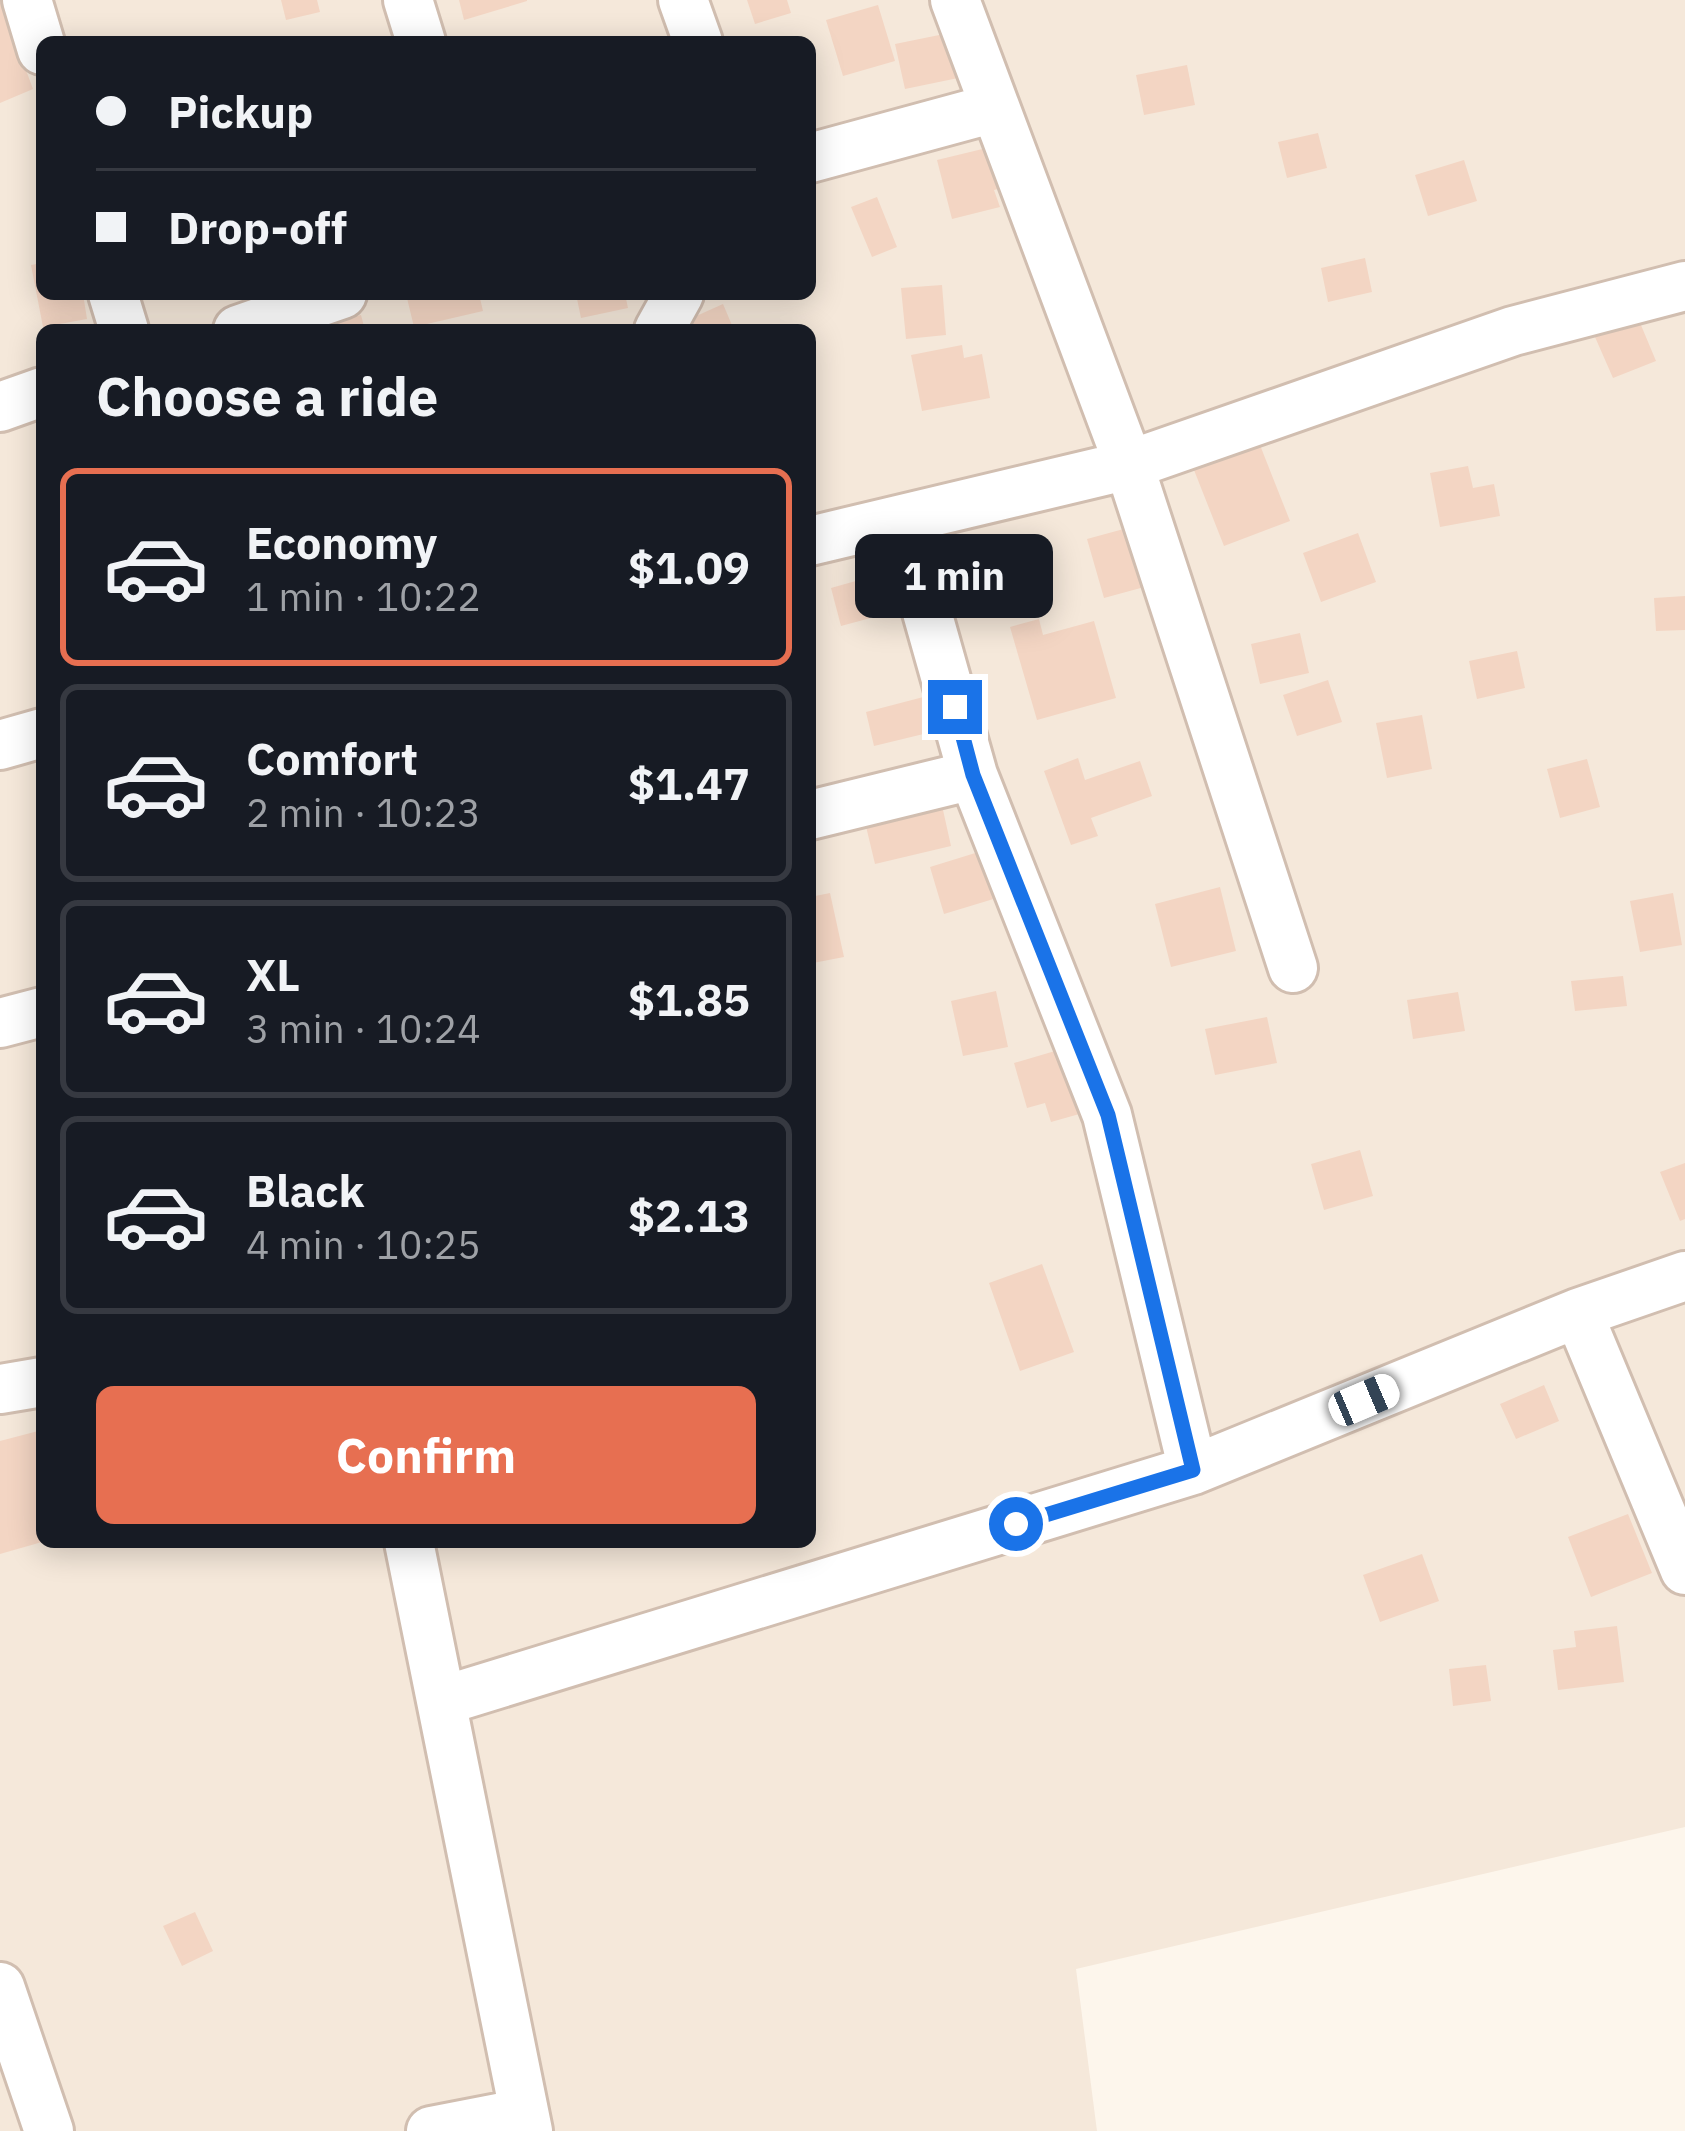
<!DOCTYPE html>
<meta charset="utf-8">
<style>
:root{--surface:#171b24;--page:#20242c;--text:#f1f3f6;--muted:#9ea1a6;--line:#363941;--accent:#e76f51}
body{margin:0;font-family:"IBM Plex Sans",sans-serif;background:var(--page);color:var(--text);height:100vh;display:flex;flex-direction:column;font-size:45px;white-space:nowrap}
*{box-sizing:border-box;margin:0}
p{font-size:39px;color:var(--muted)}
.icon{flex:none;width:66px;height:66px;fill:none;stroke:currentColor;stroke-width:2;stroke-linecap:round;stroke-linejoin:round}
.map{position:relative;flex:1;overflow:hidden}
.drawer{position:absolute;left:36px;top:324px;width:780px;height:1224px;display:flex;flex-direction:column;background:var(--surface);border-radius:18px;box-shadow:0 6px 30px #0003}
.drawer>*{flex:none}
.top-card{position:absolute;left:36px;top:36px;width:780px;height:264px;border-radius:18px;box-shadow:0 6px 30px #0003;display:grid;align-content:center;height:264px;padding:0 60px;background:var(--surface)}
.end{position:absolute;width:54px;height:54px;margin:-27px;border:15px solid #1a73e8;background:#fff;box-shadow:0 0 0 6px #fff}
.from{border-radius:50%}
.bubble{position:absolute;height:84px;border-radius:18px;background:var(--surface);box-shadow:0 6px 30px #0003;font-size:39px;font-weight:700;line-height:84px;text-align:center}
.car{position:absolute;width:36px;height:72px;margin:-36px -18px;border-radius:15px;box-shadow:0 0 9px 3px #0007;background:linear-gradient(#fff 24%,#345 0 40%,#fff 0 76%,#345 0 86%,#fff 0)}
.top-card b{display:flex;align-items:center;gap:42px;height:114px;font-size:45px}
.top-card b+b{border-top:3px solid var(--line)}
.top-card i{width:30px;height:30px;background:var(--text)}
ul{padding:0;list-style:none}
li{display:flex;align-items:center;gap:36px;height:198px;margin:0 24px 18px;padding:0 36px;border:6px solid var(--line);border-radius:18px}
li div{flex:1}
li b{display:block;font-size:45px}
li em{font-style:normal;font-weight:700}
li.on{border-color:var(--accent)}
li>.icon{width:108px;height:108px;stroke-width:1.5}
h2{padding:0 60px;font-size:54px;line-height:144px}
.cta{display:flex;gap:24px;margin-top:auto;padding:24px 60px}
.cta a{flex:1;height:138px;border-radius:18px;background:var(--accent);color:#fff;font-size:48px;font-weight:700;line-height:138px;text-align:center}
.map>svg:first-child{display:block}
.residential{fill:#f5e8da;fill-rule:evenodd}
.building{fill:#f3d5c3}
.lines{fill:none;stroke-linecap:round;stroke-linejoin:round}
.minor-casing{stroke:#d1beb0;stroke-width:54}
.minor{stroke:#fff;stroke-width:48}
.route{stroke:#1a73e8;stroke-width:15}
</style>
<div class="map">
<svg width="1685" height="2131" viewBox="0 0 1685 2131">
<rect width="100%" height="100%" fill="#fdf6ec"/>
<!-- residential -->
<path class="residential" d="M0,0h1685v1827l-609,142 21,162h-1097zM42,42h768v252h-768zM42,330h768v1212h-768z"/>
<!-- building -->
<path class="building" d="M0,0l33,89 -33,14z
M281,0h36l3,12 -34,8z
M459,0h68v1l-63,19z
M747,0h40l4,13 -36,11z
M878,5l17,56 -52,15 -17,-56z
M954,32l9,45 -58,12 -10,-45z
M1187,65l8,40 -51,10 -8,-40z
M1318,133l9,35 -40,10 -9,-36z
M999,145l10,41 -15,4 6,17 -48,12 -15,-59z
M1464,160l13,41 -49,15 -13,-41z
M877,197l20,50 -25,10 -21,-50z
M1365,258l7,34 -44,10 -7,-34z
M42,263v31h41l4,25 -44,8 -12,-62z
M942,285l4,50 -40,4 -5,-51z
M406,294h73l4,17 -69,16z
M576,294h49l3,14 -47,10z
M723,304l11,26h-59l-1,-4z
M361,315l4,15h-50l-1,-4z
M1638,318l18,43 -43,17 -18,-41z
M962,345l2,13 18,-4 8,44 -68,13 -11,-56z
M1258,440l32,81 -66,25 -32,-81z
M1468,466l5,22 21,-4 6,32 -60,11 -10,-54z
M1142,524l17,59 -55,15 -17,-59z
M1358,533l18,49 -55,20 -18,-49z
M877,575l12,38 -48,13 -10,-38z
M1685,596v34l-29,1 -2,-33z
M1039,619l4,16 51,-14 22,77 -79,22 -27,-93z
M1300,633l9,40 -49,11 -9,-40z
M1517,651l8,37 -48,11 -8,-38z
M1328,680l14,42 -45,14 -14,-41z
M931,695l9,35 -66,16 -8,-34z
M1422,715l10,54 -45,9 -11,-55z
M1078,758l7,22 55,-19 12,35 -61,22 7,18 -27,9 -27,-74z
M1587,759l13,48 -40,11 -13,-49z
M941,801l10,45 -76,18 -11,-46z
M985,850l15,47 -56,17 -14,-47z
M1220,887l16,64 -65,16 -16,-63z
M830,893l14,64 -31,6 2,10 -5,1v-77z
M1673,893l9,52 -42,7 -10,-51z
M1623,976l4,30 -52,5 -4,-30z
M996,991l12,56 -45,9 -12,-55z
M1458,992l7,39 -52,8 -6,-39z
M1267,1017l10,46 -62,12 -10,-46z
M1072,1046l18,65 -39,11 -6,-19 -18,5 -13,-45z
M1360,1150l13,46 -49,14 -13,-46z
M1685,1163v56l-5,2 -20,-49z
M1042,1264l32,88 -54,19 -31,-88z
M1544,1385l15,36 -43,18 -16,-35z
M42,1430v112l-42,12v-113z
M1628,1514l24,59 -61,24 -23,-60z
M1422,1554l17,47 -59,21 -17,-47z
M1617,1626l7,56 -66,8 -5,-40 23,-3 -2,-16z
M1486,1665l5,36 -38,5 -4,-37z
M195,1912l18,39 -31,15 -19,-40z"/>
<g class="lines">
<defs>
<path id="minor" d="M27,0l15,50
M408,0l13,42
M683,0l15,42
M955,0l174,465 164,503
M810,158l184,-50
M113,294l11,36
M238,330l104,-36
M659,330l20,-36
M0,407l42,-15
M901,520l72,255 134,340 86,355
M810,541l319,-76 384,-134 172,-45
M0,745l42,-12
M810,815l163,-40
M0,1023l42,-11
M1578,1313l107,257
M0,1389l42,-7
M409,1542l119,589
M442,1701l751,-231 385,-157 107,-37
M0,1987l49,144
M431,2131l93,-18"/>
</defs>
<!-- minor casing -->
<use href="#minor" class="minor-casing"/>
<!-- minor -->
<use href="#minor" class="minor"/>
</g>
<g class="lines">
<!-- route -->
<path class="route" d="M955,707l18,68 135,340 85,355 -177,54"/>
</g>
</svg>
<i class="end from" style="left:1016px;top:1524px"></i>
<i class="end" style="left:955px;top:707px"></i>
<div class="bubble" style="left:855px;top:534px;width:198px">1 min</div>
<i class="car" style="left:1364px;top:1400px;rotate:67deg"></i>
<div class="top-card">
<b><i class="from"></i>Pickup</b>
<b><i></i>Drop-off</b>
</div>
<section class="drawer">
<h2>Choose a ride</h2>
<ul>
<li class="on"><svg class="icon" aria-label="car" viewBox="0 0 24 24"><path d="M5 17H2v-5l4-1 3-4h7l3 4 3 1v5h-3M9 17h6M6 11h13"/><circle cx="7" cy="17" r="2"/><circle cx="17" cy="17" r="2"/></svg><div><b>Economy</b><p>1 min · 10:22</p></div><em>$1.09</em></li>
<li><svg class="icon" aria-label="car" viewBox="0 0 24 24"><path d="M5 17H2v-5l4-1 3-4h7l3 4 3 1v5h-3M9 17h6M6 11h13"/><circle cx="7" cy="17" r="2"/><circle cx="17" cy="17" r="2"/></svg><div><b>Comfort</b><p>2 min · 10:23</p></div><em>$1.47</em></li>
<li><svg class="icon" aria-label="car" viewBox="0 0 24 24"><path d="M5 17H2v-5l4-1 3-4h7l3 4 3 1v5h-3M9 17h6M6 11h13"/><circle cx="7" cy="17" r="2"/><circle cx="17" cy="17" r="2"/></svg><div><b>XL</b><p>3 min · 10:24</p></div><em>$1.85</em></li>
<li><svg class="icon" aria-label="car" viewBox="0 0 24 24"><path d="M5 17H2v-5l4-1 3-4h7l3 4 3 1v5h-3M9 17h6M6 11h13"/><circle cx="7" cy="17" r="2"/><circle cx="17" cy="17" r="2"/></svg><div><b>Black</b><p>4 min · 10:25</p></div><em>$2.13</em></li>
</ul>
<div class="cta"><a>Confirm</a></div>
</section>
</div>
